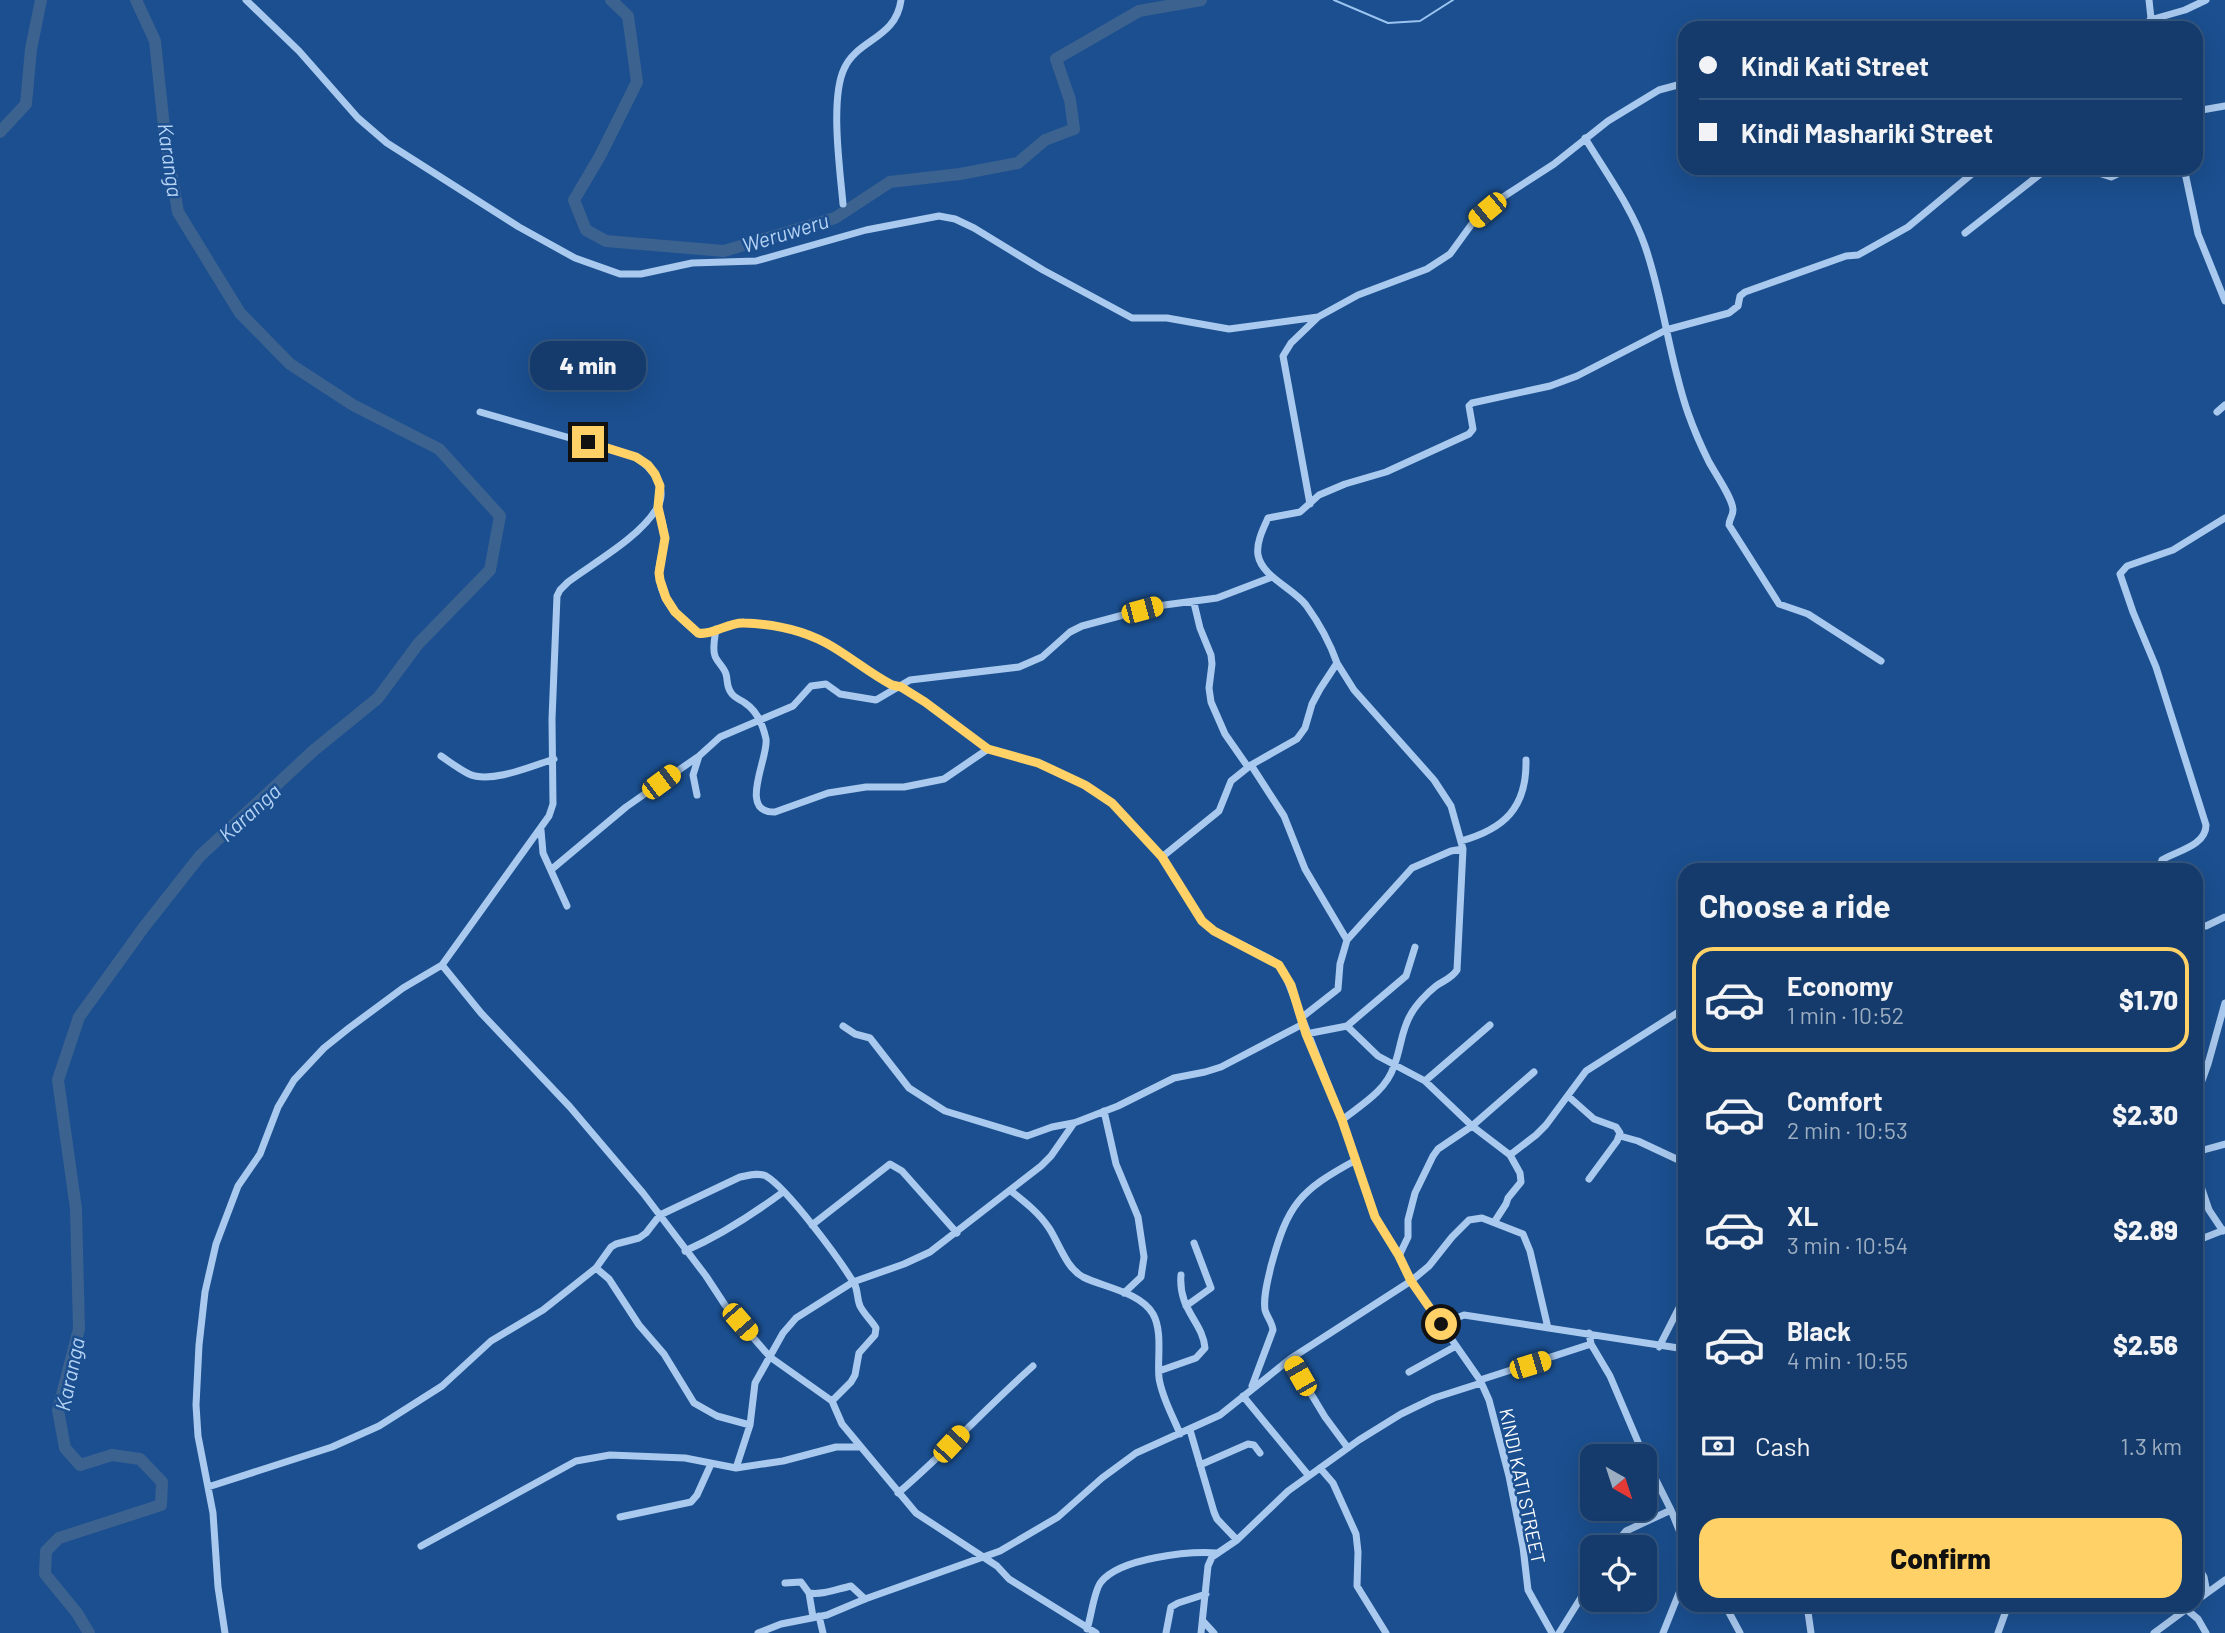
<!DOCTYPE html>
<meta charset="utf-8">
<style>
:root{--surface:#143b6b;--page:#1d4271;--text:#f1f3f6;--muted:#9dadc1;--line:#33557e;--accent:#ffd166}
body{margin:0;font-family:Barlow,sans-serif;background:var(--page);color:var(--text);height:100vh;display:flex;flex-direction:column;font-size:26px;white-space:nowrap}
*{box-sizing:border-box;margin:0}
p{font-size:23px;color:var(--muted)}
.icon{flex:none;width:38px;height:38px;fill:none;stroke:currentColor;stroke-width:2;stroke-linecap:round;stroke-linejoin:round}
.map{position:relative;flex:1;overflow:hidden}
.details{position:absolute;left:1678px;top:863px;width:525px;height:749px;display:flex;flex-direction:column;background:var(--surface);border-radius:21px;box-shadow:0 7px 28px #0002,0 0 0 2px var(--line)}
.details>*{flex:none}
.banner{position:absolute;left:1678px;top:21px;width:525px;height:154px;border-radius:21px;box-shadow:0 7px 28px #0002,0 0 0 2px var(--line);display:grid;align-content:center;height:154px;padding:0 21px;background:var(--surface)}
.needle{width:46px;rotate:141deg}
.buttons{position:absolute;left:1580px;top:1444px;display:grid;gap:14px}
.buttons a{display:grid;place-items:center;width:77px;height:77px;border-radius:14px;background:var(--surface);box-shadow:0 7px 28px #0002,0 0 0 2px var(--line);font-size:35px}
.end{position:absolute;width:32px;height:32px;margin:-16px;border:9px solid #ffd166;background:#111;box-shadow:0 0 0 4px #111}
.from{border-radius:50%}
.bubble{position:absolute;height:49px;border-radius:21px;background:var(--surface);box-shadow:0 7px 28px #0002,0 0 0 2px var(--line);font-size:23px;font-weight:800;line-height:49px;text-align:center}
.car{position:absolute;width:21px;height:42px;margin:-21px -10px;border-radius:9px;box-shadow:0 0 5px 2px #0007;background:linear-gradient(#f5c518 24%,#345 0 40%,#f5c518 0 76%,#345 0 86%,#f5c518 0)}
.banner b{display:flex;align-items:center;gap:24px;height:66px;font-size:26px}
.banner b+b{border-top:2px solid var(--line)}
.banner i{width:18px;height:18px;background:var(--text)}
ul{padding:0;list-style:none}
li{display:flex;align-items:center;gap:21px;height:105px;margin:0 14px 10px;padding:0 7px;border:4px solid transparent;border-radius:21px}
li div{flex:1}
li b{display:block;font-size:26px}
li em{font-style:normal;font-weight:800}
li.current{border-color:var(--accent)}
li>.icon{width:63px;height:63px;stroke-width:1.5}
h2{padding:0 21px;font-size:32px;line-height:84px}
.pay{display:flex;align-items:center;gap:18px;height:77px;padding:0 21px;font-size:26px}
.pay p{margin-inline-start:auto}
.cta{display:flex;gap:14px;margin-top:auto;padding:14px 21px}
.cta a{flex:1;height:80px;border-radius:21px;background:var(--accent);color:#111;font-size:28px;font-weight:800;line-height:80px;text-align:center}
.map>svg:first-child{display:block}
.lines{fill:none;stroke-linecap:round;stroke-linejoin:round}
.stream{stroke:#9cc4f0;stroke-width:2}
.river{stroke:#3c6290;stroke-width:12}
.street{stroke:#a9c9ee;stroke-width:7}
.route{stroke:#ffd166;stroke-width:9}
.labels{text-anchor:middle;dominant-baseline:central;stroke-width:5;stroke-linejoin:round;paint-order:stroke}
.street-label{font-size:19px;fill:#fff;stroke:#1b4f8f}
.water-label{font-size:21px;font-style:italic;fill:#b5d3f5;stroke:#1b4f8f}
</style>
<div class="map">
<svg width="2225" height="1633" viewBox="0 0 2225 1633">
<rect width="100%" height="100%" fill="#1b4f8f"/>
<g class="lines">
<!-- stream -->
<path class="stream" d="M1334,0l54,23 32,-2 33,-21"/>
<!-- river -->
<path class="river" d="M611,0l17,16 9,66 -37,74 -26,44 12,30 20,11 118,10 111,-33 55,-36 70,-8 58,-11 27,-23 29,-11 -4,-29 -14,-41 83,-48 62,-11
M0,132l26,-28 5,-55 10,-49
M89,1633l-12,-20 -32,-39 1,-23 13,-13 102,-33 1,-23 -22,-23 -28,-4 -32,10 -15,-17 -7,-38 21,-81 -3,-120 -18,-129 21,-63 65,-90 56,-71 113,-105 65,-53 40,-54 72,-74 10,-54 -61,-67 -86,-44 -63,-41 -50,-51 -62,-101 -13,-75 -10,-96 -19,-41"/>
<!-- street -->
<path class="street" d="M246,0l53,51 59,67 29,25 132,84 56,31 45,16h21l51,-11 64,-2 110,-31 73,-14 16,3 19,9 69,42 89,48h35l62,11 89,-12 40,-22 69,-26 23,-15 24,-33 26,-22 54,-35 54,-43 51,-31 26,-7
M2149,0l3,28
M2150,20l35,-10 21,-10
M2196,111l29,-5
M1585,138c21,35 47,70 60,108 19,55 24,113 43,167 6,17 13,33 21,49 6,11 24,37 24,48 0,6 -4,9 -4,15l50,79 29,10 73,47
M2083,168l28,9 19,-9
M2184,168l14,66 27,67
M843,204c-3,-34 -13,-105 1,-135 13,-30 52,-30 57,-69
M1965,233l83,-65
M2217,412l8,-7
M1310,504l-27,-148 8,-13 26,-25
M658,507c3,10 7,22 7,33 -1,11 -7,22 -6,33 0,26 20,46 39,60 14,3 30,-11 46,-10 30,1 63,8 89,24 20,12 38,27 59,39l9,1 24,15 63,47 50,14 47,22 27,18 50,54 40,64 12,10 56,28 9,6 5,7 58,148 33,97 24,39 12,25 69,99 9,20 20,76 14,71 5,43 24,43
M1194,603l6,25 11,27 1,9 -3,24 2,14 14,32 23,33
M716,629c-1,8 -4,19 -1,27 2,6 9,11 11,18 2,7 0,13 6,20 3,4 9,6 13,9 12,8 18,22 21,36 3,18 -29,74 9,73l53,-19 38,-6h38l40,-8 44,-30
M1337,663l17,27 80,90 17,26 12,43 -6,121c-6,9 -13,10 -21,16 -9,7 -20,19 -25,28 -10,16 -10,35 -17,52 -8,25 -33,39 -52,54
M441,756c9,6 18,13 28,18 22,10 63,-8 85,-15
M1251,765l33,51 21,53 42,71 -7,24 -2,25 -37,29
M697,795l-4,-20 6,-19
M541,830l2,23 24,53
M1461,841c43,-12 66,-33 65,-81
M1162,857l57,-46 12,-30 20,-16 46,-26 8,-11 7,-24 8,-15 17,-26c-7,-20 -18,-40 -31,-58 -13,-17 -44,-28 -48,-50 -2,-12 5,-26 10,-37l32,-6 19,-17 26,-11 41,-12 83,-38 4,-5 -4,-23 3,-3 78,-17 27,-10 89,-46 63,-17 9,-7 2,-10 5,-4 101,-36 12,-1 50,-28 71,-59
M552,869l74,-62 73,-51 21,-19 73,-31 18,-20 15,-2 14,10 36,6 34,-20 109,-13 23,-10 28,-25 12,-6 75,-20 60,-8 55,-21
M2159,870l3,-10c14,-9 44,-14 44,-35l-50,-158 -23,-55 -13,-38 7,-8 46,-16 52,-32
M2196,926h10l19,-9
M1347,940l65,-72 39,-17 12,-2
M442,965l39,48 89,94 73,86 63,83 19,29 45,52 62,44 10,23 74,89 81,53 12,13 87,54
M843,1026l12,8 15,4 39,50 36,23 82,25 25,-9 21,-4
M1347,1026l59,-50 9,-29
M1306,1034l41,-8 31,30 47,25 47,45 38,29 10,18 1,9 -13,16 -2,6 -11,17
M1425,1081l65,-56
M1568,1096l26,23 22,8 4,6 -3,8 -28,38
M2196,1097l12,-33 17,-61
M1104,1111l12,53 22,53 6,40 -3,20 -17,16
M1620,1136l18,5 47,22
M2196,1152l29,-8
M1510,1155l26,-20 10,-10 40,-54 99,-63
M2196,1172l13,38 14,21
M1011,1191c14,11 28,22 38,37 10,15 17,40 34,49 20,10 57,15 70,37 10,18 4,45 6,64 3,20 14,38 21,56
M812,1225l78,-61 12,7 55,62
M2196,1241l28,-11
M685,1251c36,-16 67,-36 98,-59
M1399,1256l9,-19v-17l7,-27 18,-37 5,-7 34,-23 62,-54
M596,1268l15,-21 5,-3 23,-6 7,-5 14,-18 80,-38c7,-1 18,-5 26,-1 22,13 75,85 89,109 3,7 2,14 5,21 4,8 11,14 16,22l-1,7 -16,18 -4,22 -4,7 -19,19
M1186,1306l25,-18 -17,-45
M1441,1324l23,-9 221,34
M1589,1333l2,11 19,32 34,80
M1659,1347l26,-51
M1290,1359l35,58 23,31
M1159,1371l37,-13 9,-10c-2,-26 -27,-38 -24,-73
M1409,1372l47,-26
M1480,1380l111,-36
M1252,1386l21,-56c-1,-8 -6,-13 -8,-20 -2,-14 3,-30 6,-44 17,-62 28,-75 85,-106
M1243,1396l66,80
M1190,1430l24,82 3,7 20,21
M1645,1458l26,52 14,35
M1200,1465l48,-21 6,1 6,8
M736,1468l14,-43 5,-42 28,-50 13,-15 57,-36 51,-18 26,-12 111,-86 10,-10 23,-33 44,-17 56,-28 31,-6 16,-5 82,-43
M1320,1468l13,15 23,51 2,18 -1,34 29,47
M208,1487l124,-40 47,-21 63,-40 49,-45 52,-31 53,-42 13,11 30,46 25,29 30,49 23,13 33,9
M898,1493c47,-40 89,-86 135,-127
M620,1517l71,-15 6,-7 14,-31
M421,1546l155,-85 34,-6 75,3 51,10 47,-7 53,-14h25
M1613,1547l13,-16 45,-21
M2196,1563l8,14 3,16
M785,1583l16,-1 8,11c15,2 28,-4 42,-7l14,13
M809,1593l4,24
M2196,1601l29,-21
M1725,1605l15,28
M1807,1605l4,28
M2186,1609l12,10 8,14
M819,1616l4,17
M1203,1621l11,12
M1087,1629c4,-11 7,-39 14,-47 19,-24 87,-31 116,-29
M225,1633l-7,-46 -5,-74 -15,-77 -2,-31 3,-60 6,-53 11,-48 22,-58 22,-32 18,-47 16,-27 30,-32 25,-20 54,-40 39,-23 107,-149 4,-12 -1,-85 5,-123 3,-6 8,-8c27,-20 72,-45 89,-74 12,-20 -5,-40 -21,-51l-156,-45
M758,1633l23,-9 46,-9 38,-16 135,-48 58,-34 44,-39 34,-25 84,-38 70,-56 121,-78 18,-15 23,-29 17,-17 13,-2 41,16 7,17 18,77
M1166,1633l5,-26 7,-4 28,-9
M1201,1633l7,-67 4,-9 25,-17 51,-49 71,-51 42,-26 33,-16 47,-15
M1559,1633l33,-53
M1663,1633l22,-55
M1998,1633l10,-28
M2154,1633l38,-28"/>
</g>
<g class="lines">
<!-- route -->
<path class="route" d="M588,442l48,15 12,8 7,9 5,12 -2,21 7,31 -6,35 1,7 6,18 9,14 23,21c14,3 30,-11 46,-10 30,1 63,8 89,24 20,12 38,27 59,38l9,2 24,15 63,47 50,14 47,22 27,18 50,54 40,64 12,10 65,34 12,20 15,49 36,86 33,97 24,39 12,25 30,43"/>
</g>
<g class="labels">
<!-- street labels -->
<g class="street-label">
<text transform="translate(1523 1486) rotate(78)">KINDI KATI STREET</text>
</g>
<!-- water labels -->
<g class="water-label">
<text transform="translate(171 160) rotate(82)">Karanga</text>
<text transform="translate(785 232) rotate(-17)">Weruweru</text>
<text transform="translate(249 812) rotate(-42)">Karanga</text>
<text transform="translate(69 1374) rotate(-78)">Karanga</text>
</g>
</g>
</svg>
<div class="buttons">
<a><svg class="needle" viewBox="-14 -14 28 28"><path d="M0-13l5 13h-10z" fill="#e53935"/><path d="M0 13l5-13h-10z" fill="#9dadc1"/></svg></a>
<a><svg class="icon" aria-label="locate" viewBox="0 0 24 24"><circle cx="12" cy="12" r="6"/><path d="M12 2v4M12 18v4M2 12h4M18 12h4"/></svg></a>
</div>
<i class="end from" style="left:1441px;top:1324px"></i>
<i class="end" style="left:588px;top:442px"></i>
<div class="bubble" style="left:530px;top:341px;width:116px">4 min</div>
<i class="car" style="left:1487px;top:210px;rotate:230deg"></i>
<i class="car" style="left:1142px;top:610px;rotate:75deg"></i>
<i class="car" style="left:661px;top:782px;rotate:53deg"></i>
<i class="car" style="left:740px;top:1322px;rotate:139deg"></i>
<i class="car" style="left:1530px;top:1365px;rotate:73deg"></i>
<i class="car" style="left:1300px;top:1376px;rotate:330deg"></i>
<i class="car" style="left:951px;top:1444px;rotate:43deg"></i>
<div class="banner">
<b><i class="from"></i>Kindi Kati Street</b>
<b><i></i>Kindi Mashariki Street</b>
</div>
<section class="details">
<h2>Choose a ride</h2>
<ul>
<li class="current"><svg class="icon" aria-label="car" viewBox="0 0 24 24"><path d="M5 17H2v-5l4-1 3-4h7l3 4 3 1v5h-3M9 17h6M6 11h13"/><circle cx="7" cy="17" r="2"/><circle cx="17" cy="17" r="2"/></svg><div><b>Economy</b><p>1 min · 10:52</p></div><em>$1.70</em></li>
<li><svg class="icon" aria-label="car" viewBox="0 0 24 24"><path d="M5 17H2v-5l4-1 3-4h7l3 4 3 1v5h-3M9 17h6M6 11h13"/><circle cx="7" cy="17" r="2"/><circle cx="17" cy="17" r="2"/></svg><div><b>Comfort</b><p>2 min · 10:53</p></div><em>$2.30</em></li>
<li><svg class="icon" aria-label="car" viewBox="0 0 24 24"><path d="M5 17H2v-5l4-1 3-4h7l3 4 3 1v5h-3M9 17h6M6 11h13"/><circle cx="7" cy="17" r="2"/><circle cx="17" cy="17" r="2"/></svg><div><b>XL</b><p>3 min · 10:54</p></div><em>$2.89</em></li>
<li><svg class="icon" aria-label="car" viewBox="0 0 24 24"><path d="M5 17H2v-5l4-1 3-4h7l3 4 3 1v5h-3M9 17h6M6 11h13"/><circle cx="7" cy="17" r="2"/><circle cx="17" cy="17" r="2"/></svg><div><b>Black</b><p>4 min · 10:55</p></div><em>$2.56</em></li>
</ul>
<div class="pay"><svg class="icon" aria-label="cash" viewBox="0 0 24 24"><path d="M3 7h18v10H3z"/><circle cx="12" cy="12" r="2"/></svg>Cash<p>1.3 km</p></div>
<div class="cta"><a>Confirm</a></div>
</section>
</div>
